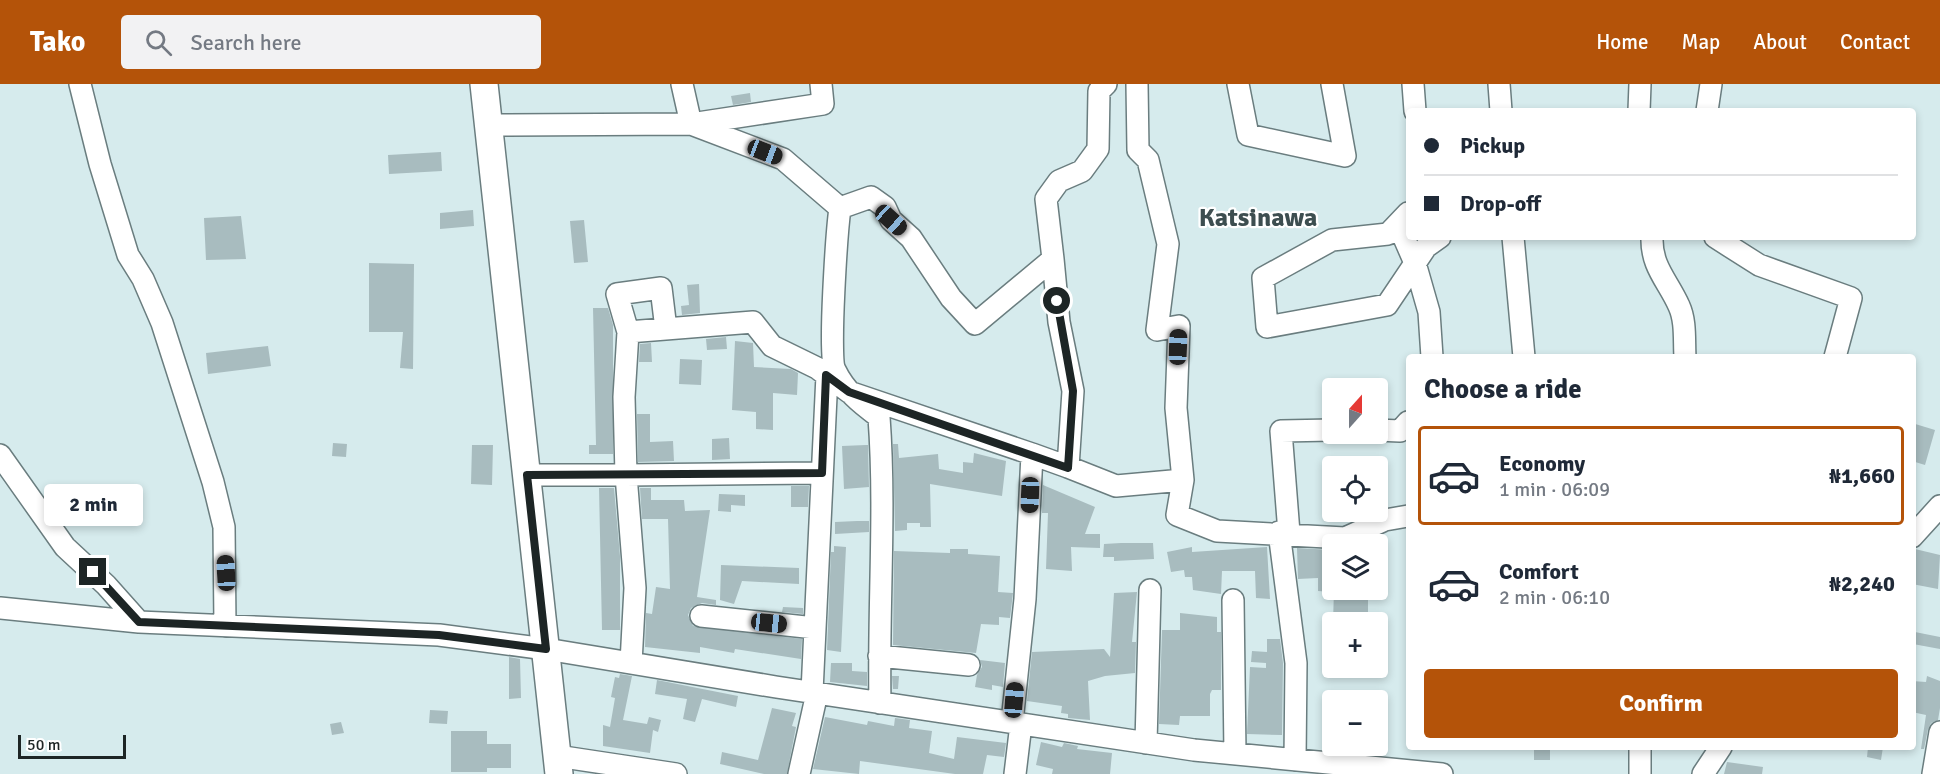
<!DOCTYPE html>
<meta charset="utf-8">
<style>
:root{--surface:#fff;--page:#f2f2f3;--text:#1f2937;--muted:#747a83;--line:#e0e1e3;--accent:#b45309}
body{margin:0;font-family:Signika,sans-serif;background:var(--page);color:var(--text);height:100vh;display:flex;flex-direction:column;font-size:22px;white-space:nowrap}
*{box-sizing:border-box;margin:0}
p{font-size:20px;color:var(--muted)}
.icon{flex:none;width:33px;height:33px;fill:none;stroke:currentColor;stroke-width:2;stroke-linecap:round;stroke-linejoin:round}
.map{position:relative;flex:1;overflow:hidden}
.sheet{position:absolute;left:1406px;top:270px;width:510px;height:396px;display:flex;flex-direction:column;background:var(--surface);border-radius:6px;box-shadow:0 3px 9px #0003}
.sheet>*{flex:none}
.banner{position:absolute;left:1406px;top:24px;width:510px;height:132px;border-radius:6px;box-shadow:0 3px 9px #0003;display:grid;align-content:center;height:132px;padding:0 18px;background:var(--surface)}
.needle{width:39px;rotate:21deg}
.controls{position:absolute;left:1322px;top:294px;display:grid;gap:12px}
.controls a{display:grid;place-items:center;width:66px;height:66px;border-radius:6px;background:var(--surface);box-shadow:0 3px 9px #0003;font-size:30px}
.scale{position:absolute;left:18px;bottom:15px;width:108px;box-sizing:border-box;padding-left:6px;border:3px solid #1d2525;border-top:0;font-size:16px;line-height:21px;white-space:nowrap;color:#1d2525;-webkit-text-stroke:4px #fff;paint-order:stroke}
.end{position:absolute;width:27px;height:27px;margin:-14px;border:8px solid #1d2525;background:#fff;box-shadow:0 0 0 3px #fff}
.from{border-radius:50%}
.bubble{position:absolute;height:42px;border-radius:6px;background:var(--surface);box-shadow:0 3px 9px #0003;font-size:20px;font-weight:700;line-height:42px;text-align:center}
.car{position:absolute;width:18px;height:36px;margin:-18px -9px;border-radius:8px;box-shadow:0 0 4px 2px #0007;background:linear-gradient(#222 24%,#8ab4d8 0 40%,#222 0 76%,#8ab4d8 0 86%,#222 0)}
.banner b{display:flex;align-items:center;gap:21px;height:57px;font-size:22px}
.banner b+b{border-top:2px solid var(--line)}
.banner i{width:15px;height:15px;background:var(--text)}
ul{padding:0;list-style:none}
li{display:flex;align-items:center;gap:18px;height:99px;margin:0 12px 9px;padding:0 6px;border:3px solid transparent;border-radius:6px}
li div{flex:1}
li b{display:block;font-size:22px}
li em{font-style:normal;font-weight:700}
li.selected{border-color:var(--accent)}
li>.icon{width:54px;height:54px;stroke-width:1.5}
h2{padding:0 18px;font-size:27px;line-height:72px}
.button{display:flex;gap:12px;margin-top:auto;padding:12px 18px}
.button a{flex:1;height:69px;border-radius:6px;background:var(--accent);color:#fff;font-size:24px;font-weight:700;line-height:69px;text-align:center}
header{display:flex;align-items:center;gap:36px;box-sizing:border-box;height:84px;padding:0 30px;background:var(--accent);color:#fff}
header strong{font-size:28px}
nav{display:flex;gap:33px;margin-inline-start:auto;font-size:21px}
.search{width:420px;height:54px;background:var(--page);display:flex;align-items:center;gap:15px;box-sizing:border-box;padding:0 21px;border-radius:6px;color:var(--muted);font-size:22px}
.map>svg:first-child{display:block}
.building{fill:#a8bcbf}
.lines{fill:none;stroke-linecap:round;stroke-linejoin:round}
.minor-casing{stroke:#6a7d7f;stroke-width:24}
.major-casing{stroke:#6a7d7f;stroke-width:30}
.minor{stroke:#fff;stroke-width:21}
.major{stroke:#fff;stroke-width:27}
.route{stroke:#1d2525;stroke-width:8}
.labels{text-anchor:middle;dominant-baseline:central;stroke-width:4.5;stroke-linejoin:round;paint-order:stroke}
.quarter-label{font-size:26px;font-weight:bold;fill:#3d4e50;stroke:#fff}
</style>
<header>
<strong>Tako</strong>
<div class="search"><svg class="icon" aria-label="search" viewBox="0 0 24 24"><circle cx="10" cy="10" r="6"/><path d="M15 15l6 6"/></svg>Search here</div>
<nav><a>Home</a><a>Map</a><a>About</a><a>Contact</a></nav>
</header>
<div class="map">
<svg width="1940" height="690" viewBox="0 0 1940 690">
<rect width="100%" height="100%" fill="#d6ebed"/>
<!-- building -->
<path class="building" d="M750,9l1,9 -18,3 -2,-9z
M441,68l1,19 -53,3 -1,-19z
M473,126l1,16 -34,3v-16z
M241,132l5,43 -40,1 -2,-42z
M584,136l4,42 -14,1 -4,-42z
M369,179l45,1 -1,105 -13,-1 3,-36h-34z
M699,200l1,29 -18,2 -1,-9 8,-1 -2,-20z
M593,224h15l5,17v129h-24v-9h7z
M726,253l1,12 -20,1 -1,-11z
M735,257l18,2 1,24 37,2 7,4 -1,22 -24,-2v37l-17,-1v-17l-24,-2z
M651,259l1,19h-13l1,-18z
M268,262l3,20 -63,8 -2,-21z
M680,275l22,1 -1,25 -22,-1z
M637,330h13v28l23,-1 1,20 -36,1z
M1912,339l23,7 -10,35 -13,-4z
M729,354l1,21 -18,1v-21z
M333,359l14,1 -1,13 -14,-1z
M893,360h5l1,14 39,-4 1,15 24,4v-11l10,1 1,-10 32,8 -4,35 -72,-12 1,43h-11v-4h-13v7l-12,1z
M472,361h21l-1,40 -21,-1z
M866,361h2l1,42 -25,2 -2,-43z
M1043,401l52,22 -10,27h15v14l-29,-1 1,24 -26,-2 2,-56h-6z
M791,402h18l-1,21h-17z
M599,404h15l6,68v74h-18z
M640,404h11v12h33l1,11 25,-1 -13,87 19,3v5l-14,-2 -11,5 -3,7 5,11 109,13 -1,20 -66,-10 -1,4 -34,-6v6l-55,-6 1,-34 6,1 4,-27 14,2 -2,-70h-26z
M719,410l26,1v11l-14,-1v7l-13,-1z
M857,437h12v11l-34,2v-12z
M1121,459h32l1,16 -40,2v-4h-11l1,-13z
M834,462l12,1 -5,105 -14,-2 4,-98h3z
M1192,463v5l75,-5 3,52 -14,-1 -1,-27h-33l-1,23 -28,-4 -1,-13h-7l-1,-7 -13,2 -4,-20z
M1297,464l35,2v42l-14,-1v-13l-20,1z
M950,465h18v5l32,2 -2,36 15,1 -3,25 -11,-1v8l-18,-1 -5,29 -83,-8 1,-94 56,2z
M1915,465l25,6 -2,34 -26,-5z
M721,481l78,3v16l-57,-3 -8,23 -14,-4z
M1334,506h11v8l23,1v14l-24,-1v10h-11z
M1137,508l-5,50h4l-1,31 -30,3 -17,5 2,39 -22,-2v-4l-7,-1 1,-7 -35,-5 5,-49 72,-3 6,8 4,-64z
M783,523l20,1v6l-21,-2z
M1180,529l37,4v15h4v58h-9l-2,4v22h-30l-1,9 -20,-1 3,-94h18z
M1915,548l25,5v12l-27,-5z
M1267,555h13l3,24 -1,72 -35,-1 3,-67 16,1v-5l-15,-1 1,-11 15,1z
M509,573l11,2 1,39 -12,1z
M980,576l25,3 -2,24 -11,-2v5l-17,-3 2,-12 5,-8z
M831,579h21v8l15,1v14l-37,-4z
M620,590l12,2 -9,44 24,4 2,-7 12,3 -3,12 -5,-2 -3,23 -47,-7v-21l7,2 5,-29 -4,-1 4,-20 4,1z
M892,592h7l-1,13h-5z
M1927,592l13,5v27l-2,12 -7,3 -3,6 -4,20h-3l5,-34 -14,-3v-31l14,1z
M657,596l81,16 -2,11 -34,-8 -7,23 -12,-3 4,-20 -32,-5z
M772,624l24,5 -4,13 4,1 -9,47h-23l-44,-10 2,-12 36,8z
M430,626l18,1 -1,13 -18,-1z
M825,633l42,8 1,-4 26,5 1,-8 15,2 -1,8 23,3 -3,22 25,6 3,-22 49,6 -2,14 -17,-2 -4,19h-28l-95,-13 -1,13 -46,-5z
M341,638l3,11 -12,2 -2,-11z
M451,647h36v13h24v24h-24v4h-36z
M1041,658l21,5 2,-4 14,3 -1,3 35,4 -2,21h-58l1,-5 -17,-4z
M1534,663h16v13h-16z
M1868,663h15l-2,13 -14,-3z
M1727,678l36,5 -1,7h-38z"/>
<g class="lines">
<defs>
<path id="minor" d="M80,0l20,80 28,91 15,24 19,44 51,159 11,45 1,99
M821,0l2,20 -132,20 92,35 57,49
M1238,0l10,51 97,21 -13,-72
M1413,0l2,27
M1499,0l2,27
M1639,27l1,-27
M1707,27l4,-27
M489,41l202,-1 -9,-40
M840,124l31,-11 14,10 6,13 20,18 40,60 24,26 78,-65 6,63 14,69 -5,76 48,19 67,-6 -7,-72 3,-82 -22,4 11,-86 -20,-84 -10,-10 -1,-66
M840,124c-3,22 -12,149 -5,162 10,21 25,33 44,47 7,95 -1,190 1,286
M1408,129l-20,21 -56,6 -69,38 4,49 120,-22 39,-58 14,-10
M1408,138l-10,2 17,39 14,49 3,45
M1513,153l11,120
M1652,153c-1,30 16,44 27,69 7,15 5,34 6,51
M1715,153l44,28 92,33 -16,59
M1053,175l-7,-60 13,-18 23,-10 16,-22 1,-58 7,-7
M666,245l-5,-41 -44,6 11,38 125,-10 19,24 45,22 32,24 183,62
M1377,346l23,1 8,-9
M0,371l65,92 41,38 33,37
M527,391h99l-2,-78 4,-65
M1183,396l-6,35 40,16 128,7 40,-18 23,-4
M1279,448l17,131 -1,97
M1289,449l-8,-102 51,-1
M1912,453l28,-31
M1233,516l2,154
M0,524l139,14 300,13 107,14 230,38 418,63 248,24
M701,532l114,12
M879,572l90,9
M631,579l4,-75 -9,-113 196,-2
M812,608l15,-317
M1012,638l13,-123 7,-145 36,13
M1146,659l4,-153
M557,672l119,18
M799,690l18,-81
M1015,690l6,-50
M1640,690v-27
M1703,690l18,-27
M1933,690l7,-42"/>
<path id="major" d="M484,0l75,690"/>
</defs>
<!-- minor casing -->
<use href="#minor" class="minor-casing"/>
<!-- major casing -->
<use href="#major" class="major-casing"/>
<!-- minor -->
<use href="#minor" class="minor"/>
<!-- major -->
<use href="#major" class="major"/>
</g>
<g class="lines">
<!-- route -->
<path class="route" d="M93,488l46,50 300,13 107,14 -19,-174 295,-2 4,-98 23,17 219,76 5,-77 -16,-90"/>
</g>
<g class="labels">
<!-- quarter labels -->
<g class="quarter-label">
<text x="1258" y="134">Katsinawa</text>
</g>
</g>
</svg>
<div class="controls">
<a><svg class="needle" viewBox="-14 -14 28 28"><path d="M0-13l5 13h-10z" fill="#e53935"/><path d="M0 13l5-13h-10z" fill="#747a83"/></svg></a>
<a><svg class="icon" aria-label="locate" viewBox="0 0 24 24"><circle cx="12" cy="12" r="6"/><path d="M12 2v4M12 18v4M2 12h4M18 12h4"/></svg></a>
<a><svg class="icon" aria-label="layers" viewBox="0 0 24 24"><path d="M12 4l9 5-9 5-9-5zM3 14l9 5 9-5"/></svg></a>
<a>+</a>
<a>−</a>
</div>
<div class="scale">50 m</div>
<i class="end from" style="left:1057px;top:217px"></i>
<i class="end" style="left:93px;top:488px"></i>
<div class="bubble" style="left:44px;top:400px;width:99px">2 min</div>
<i class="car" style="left:765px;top:68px;rotate:111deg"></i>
<i class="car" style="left:891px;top:136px;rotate:132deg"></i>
<i class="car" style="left:1178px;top:263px;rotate:2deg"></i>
<i class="car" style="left:1030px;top:411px;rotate:182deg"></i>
<i class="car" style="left:226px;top:489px;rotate:357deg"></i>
<i class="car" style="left:769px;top:539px;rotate:96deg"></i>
<i class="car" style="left:1014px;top:616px;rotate:5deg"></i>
<div class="banner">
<b><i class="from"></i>Pickup</b>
<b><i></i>Drop-off</b>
</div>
<section class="sheet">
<h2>Choose a ride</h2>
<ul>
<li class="selected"><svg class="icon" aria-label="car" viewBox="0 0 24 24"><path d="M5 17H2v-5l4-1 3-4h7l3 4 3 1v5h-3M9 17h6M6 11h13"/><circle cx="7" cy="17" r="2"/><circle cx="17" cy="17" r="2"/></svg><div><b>Economy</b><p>1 min · 06:09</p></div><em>₦1,660</em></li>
<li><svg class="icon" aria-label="car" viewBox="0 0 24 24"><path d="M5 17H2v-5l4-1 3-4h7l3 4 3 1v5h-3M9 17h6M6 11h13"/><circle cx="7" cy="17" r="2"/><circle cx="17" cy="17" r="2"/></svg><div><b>Comfort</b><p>2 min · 06:10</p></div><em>₦2,240</em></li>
</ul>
<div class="button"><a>Confirm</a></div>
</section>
</div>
